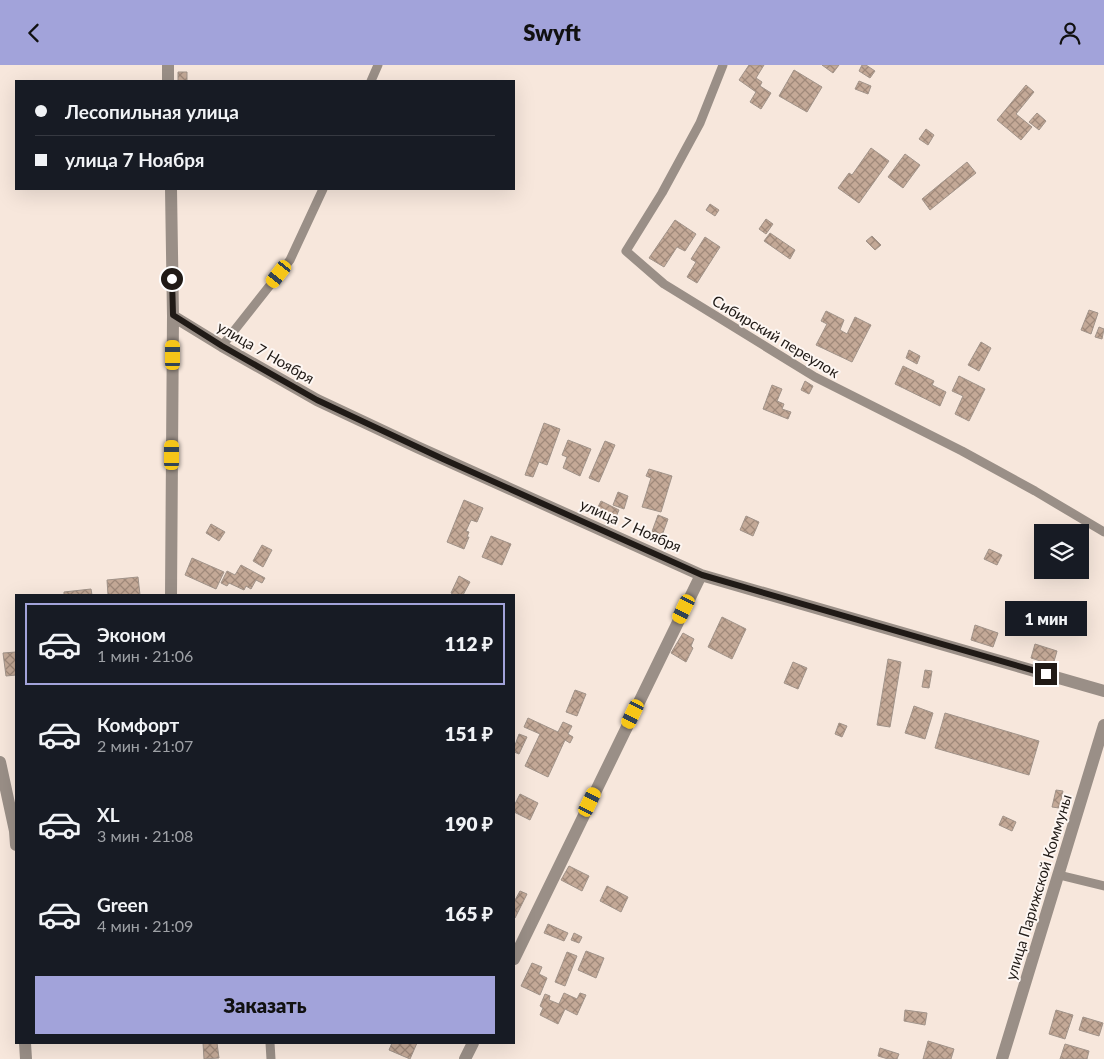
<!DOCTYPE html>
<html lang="ru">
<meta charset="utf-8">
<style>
:root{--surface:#171b24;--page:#242831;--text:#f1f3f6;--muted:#9ea1a6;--line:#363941;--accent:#a2a3da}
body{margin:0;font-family:Lato,sans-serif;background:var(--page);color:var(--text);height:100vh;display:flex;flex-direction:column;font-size:19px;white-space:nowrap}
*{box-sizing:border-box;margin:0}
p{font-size:16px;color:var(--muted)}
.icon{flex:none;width:28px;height:28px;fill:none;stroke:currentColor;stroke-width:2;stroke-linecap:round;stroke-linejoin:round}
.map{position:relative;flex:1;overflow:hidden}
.side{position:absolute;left:15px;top:529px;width:500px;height:450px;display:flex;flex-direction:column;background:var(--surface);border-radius:0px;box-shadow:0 5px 20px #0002}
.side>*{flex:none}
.hud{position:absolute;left:15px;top:15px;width:500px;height:110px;border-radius:0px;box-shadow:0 5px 20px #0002;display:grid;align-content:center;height:110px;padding:0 20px;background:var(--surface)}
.buttons{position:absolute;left:1034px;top:459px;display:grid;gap:10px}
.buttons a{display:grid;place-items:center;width:55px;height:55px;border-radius:0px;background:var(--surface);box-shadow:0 5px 20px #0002;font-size:25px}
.end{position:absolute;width:22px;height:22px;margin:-11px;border:6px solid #201a16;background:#fff;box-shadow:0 0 0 2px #fff}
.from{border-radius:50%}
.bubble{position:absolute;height:35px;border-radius:0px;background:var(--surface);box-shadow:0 5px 20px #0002;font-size:16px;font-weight:800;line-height:35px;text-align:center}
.car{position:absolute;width:15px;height:30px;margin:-15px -8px;border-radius:6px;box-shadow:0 0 4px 1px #0007;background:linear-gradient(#f5c518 24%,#345 0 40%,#f5c518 0 76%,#345 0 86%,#f5c518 0)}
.hud b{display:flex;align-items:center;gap:18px;height:48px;font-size:19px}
.hud b+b{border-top:1px solid var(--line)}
.hud i{width:12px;height:12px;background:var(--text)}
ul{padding:9px 0 0;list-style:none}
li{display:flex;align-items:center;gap:15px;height:82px;margin:0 10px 8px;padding:0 10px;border:2px solid transparent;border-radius:0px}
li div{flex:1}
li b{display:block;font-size:19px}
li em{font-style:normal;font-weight:800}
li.active{border-color:var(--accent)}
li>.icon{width:45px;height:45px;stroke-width:1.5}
.action{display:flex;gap:10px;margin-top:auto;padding:10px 20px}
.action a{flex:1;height:58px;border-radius:0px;background:var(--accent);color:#111;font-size:20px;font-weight:800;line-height:58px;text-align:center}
header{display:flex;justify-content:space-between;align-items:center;height:65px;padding:0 20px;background:var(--accent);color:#111;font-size:22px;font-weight:800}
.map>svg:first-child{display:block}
.building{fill:url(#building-cross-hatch);stroke:#a19389}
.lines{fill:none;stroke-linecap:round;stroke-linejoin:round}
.service{stroke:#9a8f87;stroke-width:9}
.minor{stroke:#9a8f87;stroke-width:12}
.route{stroke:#201a16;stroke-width:6}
.labels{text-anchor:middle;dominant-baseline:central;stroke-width:4;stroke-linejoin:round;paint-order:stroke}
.street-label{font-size:15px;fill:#201a16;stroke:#fdf6f2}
</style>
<header><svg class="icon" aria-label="back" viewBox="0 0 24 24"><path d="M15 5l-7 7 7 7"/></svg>Swyft<svg class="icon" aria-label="person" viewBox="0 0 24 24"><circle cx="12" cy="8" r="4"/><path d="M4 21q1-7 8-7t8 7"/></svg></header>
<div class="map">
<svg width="1104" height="994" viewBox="0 0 1104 994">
<defs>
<pattern id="building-cross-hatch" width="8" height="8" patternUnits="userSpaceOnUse" patternTransform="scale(1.25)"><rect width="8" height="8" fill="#c4a997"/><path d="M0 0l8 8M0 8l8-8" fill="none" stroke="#9f897a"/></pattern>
</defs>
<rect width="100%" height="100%" fill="#f7e7dc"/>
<!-- building -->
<path class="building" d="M749,0h15l-8,13 6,4 -2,4 11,7 -10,16 -11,-7 6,-10 -17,-12z
M822,0h17l-6,8z
M862,0h4l9,6 -5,7 -11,-7z
M794,5l28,17 -15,25 -28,-16z
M178,7h9v9h-9z
M859,16l12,5 -3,8 -13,-5z
M1026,20l8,7 -18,22 16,13 -11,13 -24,-20z
M1037,48l9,8 -7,9 -10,-8z
M926,64l8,6 -6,10 -9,-6z
M871,83l18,13 -30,42 -21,-15 11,-15 3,2z
M905,89l15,11 -17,23 -15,-11z
M967,97l9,11 -46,37 -8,-11z
M710,139l9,6 -4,6 -9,-6z
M766,154l7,5 -7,10 -7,-5z
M675,155l21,14 -11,17 -8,-4 -13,20 -15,-9z
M770,168l25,17 -5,9 -26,-18z
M872,171l9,9 -6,5 -9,-9z
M705,172l15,10 -23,36 -10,-6 9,-15 -5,-3z
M1089,245l9,3 -7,21 -10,-4z
M826,246l18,9 -4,10 7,4 8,-17 16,8 -19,37 -36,-17 11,-21 -6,-3z
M1099,262l5,2 -2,10 -7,-2z
M981,277l10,6 -12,23 -11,-6z
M909,285l11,6 -3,8 -11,-6z
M903,301l31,15 -2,4 14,7 -6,14 -45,-22z
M959,311l26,13 -16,32 -14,-7 8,-18 -11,-5z
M805,316l8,5 -4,8 -8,-4z
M772,320l10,4 -5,12 7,3 -2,5 9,3 -3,7 -25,-10z
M544,358l16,6 -13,36 -8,-3 -6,15 -8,-2z
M568,375l23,9 -11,27 -17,-8 4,-11 -5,-2z
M605,376l10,4 -16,37 -10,-4z
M649,404l23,7 -11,36 -19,-5 9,-29 -5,-2z
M618,427l10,4 -4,13 -11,-4z
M464,435l19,8 -6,14 -6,-2 -5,11 3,1 -2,5h2l-5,12 -17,-7z
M601,436l18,9 -6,14 -19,-9z
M658,450l10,4 -8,22 -10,-4z
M746,451l13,6 -6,14 -13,-6z
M211,459l14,8 -6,9 -13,-8z
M491,471l20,8 -9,21 -20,-8z
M262,480l10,5 -9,17 -10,-6z
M989,484l13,6 -5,10 -13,-6z
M192,493l32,14 -8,17 -31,-14z
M241,500l24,13 -3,5 -6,-3 -5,9 -5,-3 -2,4 -15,-7 -2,3 -6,-3 6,-12 8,4z
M459,511l11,6 -7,13h-9l-3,-2z
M138,512l2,18h-32l-1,-15z
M91,524l1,6h-28v-3z
M722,552l24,12 -14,30 -24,-12z
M975,560l23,8 -5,14 -22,-7z
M683,568l11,6 -3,7 2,2 -7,14 -15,-9z
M1035,579l22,7 -4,14 -22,-7z
M16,587v23l-10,1 -3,-23z
M888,594l13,3 -11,65 -13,-2z
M793,597l14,6 -9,21 -14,-6z
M925,605l7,1 -3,17 -7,-1z
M575,625l11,4 -9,22 -11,-4z
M914,641l19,7 -8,26 -20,-6z
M945,648l94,28 -10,34 -94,-27z
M528,653l30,14 5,-10 9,4 -4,8 5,3 -3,6 -5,-3 -17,37 -23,-11 15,-32 -16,-7z
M839,658l8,3 -5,11 -7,-3z
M519,669l8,3 -8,17 -5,-2v-4z
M1056,725l7,1 -4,17 -7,-1z
M520,729l18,9 -8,17 -16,-8v-6z
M1003,751l13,6 -4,9 -13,-6z
M569,801l20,10 -7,15 -21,-11z
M607,821l21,11 -7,15 -21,-11z
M520,826l7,3 -12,24 -1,-1v-15z
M548,859l20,9 -4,8 -20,-8z
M574,868l8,4 -3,6 -8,-3z
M586,886l18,7 -8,20 -18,-8z
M567,887l10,4 -12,30 -10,-4z
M532,898l10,4 -3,7 8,4 -7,17 -19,-9z
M564,928l13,6 3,-6 6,2 -9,20 -12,-6 -7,15 -18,-9 3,-7 -3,-2 5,-12 5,2 -1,4 10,4z
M905,945l22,3 -2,12 -21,-4z
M1056,945l17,5 -8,24 -16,-5z
M1083,952l20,6 -4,13 -20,-6z
M928,976l26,8 -3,10h-28z
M203,978h14l2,15 -15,1z
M392,978h25l-7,16 -21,-9z
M1065,979l24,7 -2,8h-27z
M880,983l19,6 -2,5h-9l-10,-3z"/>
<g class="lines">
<!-- service -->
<path class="service" d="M723,0l-23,58 -38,70 -36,58 38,33 151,93 147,74 73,40 69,41
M371,16l7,-16
M222,281l68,-86 33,-71
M1059,810l45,11
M270,978l1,16"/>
<!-- minor -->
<path class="minor" d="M168,0v16
M171,124l2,127 -2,279
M173,251l49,30 95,54 100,47 284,128 403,116
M0,697l15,69 1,14
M514,894l187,-384
M25,978l1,16
M465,994l8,-16
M1002,994l102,-334"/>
</g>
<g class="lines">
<!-- route -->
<path class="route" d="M172,214l1,36 49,31 95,54 126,59 259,116 344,99"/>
</g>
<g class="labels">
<!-- street labels -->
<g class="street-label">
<text transform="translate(776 271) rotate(31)">Сибирский переулок</text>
<text transform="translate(266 287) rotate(30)">улица 7 Ноября</text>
<text transform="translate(631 460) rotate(24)">улица 7 Ноября</text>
<text transform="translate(1038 822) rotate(-73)">улица Парижской Коммуны</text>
</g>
</g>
</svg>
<div class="buttons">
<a><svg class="icon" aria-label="layers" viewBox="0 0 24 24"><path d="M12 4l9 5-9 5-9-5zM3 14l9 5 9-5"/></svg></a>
</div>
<i class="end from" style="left:172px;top:214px"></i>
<i class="end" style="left:1046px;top:609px"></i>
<div class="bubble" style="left:1005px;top:536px;width:82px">1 мин</div>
<i class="car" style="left:279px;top:209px;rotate:218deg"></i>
<i class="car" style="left:173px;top:290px;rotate:0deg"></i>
<i class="car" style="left:172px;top:390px;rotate:0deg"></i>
<i class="car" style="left:684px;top:544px;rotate:206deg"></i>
<i class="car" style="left:633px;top:649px;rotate:206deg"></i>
<i class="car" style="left:590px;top:737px;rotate:26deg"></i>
<div class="hud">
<b><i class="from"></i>Лесопильная улица</b>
<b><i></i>улица 7 Ноября</b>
</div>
<section class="side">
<ul>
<li class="active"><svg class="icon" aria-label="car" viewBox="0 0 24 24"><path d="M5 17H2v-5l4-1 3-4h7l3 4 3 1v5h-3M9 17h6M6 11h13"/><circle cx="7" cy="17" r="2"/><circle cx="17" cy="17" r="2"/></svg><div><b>Эконом</b><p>1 мин · 21:06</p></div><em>112 ₽</em></li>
<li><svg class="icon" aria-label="car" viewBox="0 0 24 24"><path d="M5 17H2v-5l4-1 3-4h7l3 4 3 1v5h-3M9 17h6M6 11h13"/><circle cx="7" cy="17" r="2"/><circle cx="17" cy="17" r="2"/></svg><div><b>Комфорт</b><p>2 мин · 21:07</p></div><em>151 ₽</em></li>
<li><svg class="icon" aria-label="car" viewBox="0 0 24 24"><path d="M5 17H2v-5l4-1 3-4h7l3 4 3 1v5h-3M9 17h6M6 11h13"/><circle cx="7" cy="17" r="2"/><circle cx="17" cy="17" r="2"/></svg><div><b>XL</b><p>3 мин · 21:08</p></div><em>190 ₽</em></li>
<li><svg class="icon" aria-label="car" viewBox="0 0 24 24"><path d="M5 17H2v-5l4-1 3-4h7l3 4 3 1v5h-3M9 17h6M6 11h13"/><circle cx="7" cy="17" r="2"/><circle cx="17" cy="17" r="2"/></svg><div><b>Green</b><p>4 мин · 21:09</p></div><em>165 ₽</em></li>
</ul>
<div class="action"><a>Заказать</a></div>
</section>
</div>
